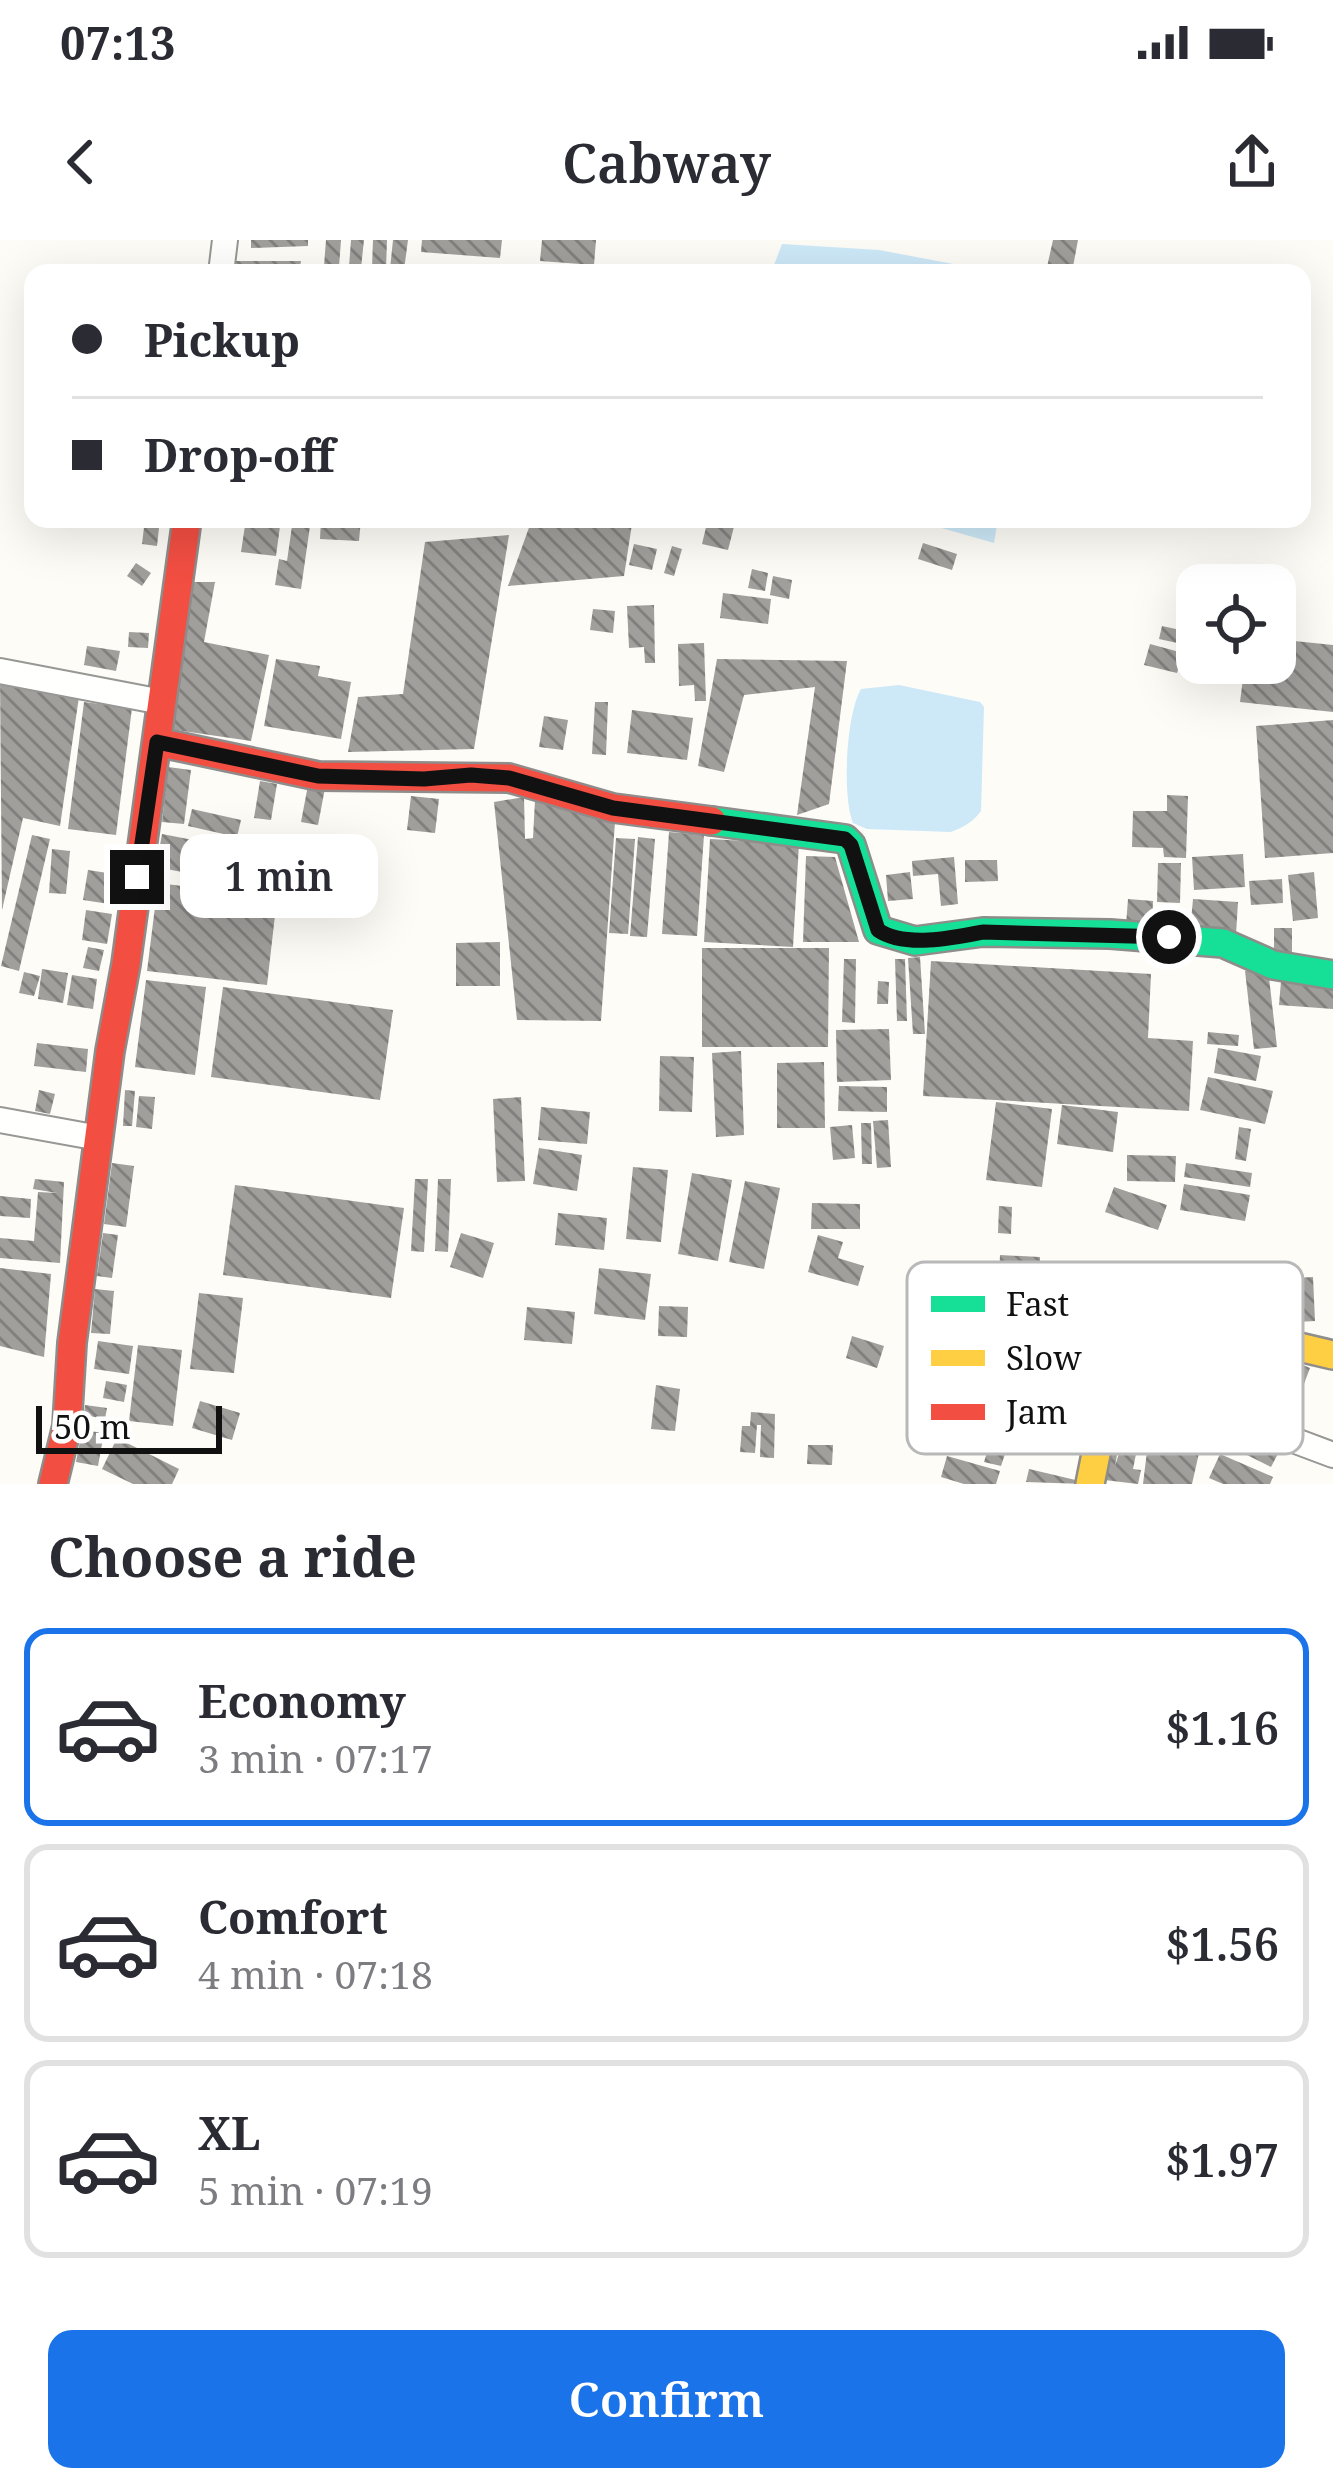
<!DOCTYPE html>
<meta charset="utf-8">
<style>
:root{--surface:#fff;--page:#f7f7f7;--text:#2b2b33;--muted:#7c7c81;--line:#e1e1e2;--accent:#1a73e8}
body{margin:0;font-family:"Noto Serif",serif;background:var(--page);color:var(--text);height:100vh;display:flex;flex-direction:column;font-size:45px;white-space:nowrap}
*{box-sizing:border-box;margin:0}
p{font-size:39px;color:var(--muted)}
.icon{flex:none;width:66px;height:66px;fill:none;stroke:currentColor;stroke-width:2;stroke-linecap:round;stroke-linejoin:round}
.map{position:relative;height:1244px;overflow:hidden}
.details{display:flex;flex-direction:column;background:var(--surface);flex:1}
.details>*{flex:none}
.guide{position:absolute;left:24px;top:24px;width:1287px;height:264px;border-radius:24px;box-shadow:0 12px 48px #0002;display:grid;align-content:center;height:264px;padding:0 48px;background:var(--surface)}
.buttons{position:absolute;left:1176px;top:324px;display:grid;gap:24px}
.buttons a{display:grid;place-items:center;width:120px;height:120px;border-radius:24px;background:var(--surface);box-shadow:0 12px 48px #0002;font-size:60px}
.scale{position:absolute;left:36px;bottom:30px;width:186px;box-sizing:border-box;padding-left:12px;border:6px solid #111;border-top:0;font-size:33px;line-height:42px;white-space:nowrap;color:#111;-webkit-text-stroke:9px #fff;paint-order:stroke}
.end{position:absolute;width:54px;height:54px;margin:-27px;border:15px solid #111;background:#fff;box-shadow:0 0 0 6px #fff}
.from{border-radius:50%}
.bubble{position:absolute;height:84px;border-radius:24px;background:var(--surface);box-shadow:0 12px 48px #0002;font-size:39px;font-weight:600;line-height:84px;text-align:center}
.guide b{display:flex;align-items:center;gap:42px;height:114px;font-size:45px}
.guide b+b{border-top:3px solid var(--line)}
.guide i{width:30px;height:30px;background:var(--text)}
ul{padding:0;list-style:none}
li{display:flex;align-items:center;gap:36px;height:198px;margin:0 24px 18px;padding:0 24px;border:6px solid var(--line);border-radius:24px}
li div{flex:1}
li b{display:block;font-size:45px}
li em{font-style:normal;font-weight:600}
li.current{border-color:var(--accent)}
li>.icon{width:108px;height:108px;stroke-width:1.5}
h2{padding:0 48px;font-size:54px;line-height:144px}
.action{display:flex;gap:24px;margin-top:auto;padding:24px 48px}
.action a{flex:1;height:138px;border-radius:24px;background:var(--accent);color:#fff;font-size:48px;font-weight:600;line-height:138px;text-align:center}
.status{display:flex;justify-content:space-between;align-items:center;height:84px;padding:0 60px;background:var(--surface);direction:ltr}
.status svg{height:33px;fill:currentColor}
header{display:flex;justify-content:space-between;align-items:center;height:156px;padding:0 48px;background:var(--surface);font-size:54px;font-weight:600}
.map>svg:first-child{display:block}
.water{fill:#cde8f7}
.building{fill:url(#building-back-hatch)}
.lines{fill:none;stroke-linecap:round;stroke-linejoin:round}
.street-casing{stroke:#979795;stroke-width:28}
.fast-casing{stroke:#8e8d8b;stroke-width:32}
.slow-casing{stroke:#8e8d8b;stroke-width:32}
.jam-casing{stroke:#8e8d8b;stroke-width:32}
.street{stroke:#fffffe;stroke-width:24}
.fast{stroke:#16e098;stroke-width:27}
.slow{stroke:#ffcf43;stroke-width:27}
.jam{stroke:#f24e42;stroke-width:27}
.route{stroke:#111;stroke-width:15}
.key{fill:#fff;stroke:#b8b8b8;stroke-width:3}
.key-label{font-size:33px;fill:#111}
</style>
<div class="status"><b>07:13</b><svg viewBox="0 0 49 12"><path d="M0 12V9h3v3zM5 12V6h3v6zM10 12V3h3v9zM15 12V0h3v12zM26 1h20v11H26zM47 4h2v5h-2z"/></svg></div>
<header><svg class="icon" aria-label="back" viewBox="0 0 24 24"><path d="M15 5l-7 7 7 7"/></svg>Cabway<svg class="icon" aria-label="share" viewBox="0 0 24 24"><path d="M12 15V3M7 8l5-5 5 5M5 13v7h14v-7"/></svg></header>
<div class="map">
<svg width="1333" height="1244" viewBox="0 0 1333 1244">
<defs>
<pattern id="building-back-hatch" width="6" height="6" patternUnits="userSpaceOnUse" patternTransform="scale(3)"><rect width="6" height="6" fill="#a19f9c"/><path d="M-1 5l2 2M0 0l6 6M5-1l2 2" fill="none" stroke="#82807e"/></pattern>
</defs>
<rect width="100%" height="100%" fill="#fdfcf7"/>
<!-- water -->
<path class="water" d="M782,4l97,6 122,23h-230z
M910,279h88l-4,24z
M899,445l81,17 4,5 -3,104c-8,11 -17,16 -30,21l-84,-3 -14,-6c-11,-27 -7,-108 8,-134z"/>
<!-- building -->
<path class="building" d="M251,0h57v6l-57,2z
M326,0h15l-2,27 -15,-1z
M351,0h13l-3,28 -12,-1z
M373,0h14l-1,29 -14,-1z
M393,0h15l-4,30 -14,-1z
M422,0h80l-2,18 -79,-6z
M542,0h54l-2,25 -54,-4z
M1053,0h25l-6,32 -25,-5z
M234,21h67l-2,12h-66z
M145,279h15l-3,27 -15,-2z
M246,279h35l-5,37 -35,-4z
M293,279h18l-10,70 -26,-4 4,-26 8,2z
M321,279h40l-2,22 -39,-2z
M708,279h28l-8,31 -26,-6z
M531,282l101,2 -8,52 -116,10z
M509,295l-35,214 -126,3 10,-55 45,-3 22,-152z
M923,303l34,11 -5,16 -34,-11z
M634,304l23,5 -5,21 -23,-5z
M672,306l10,3 -8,27 -10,-3z
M136,323l15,10 -9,13 -15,-10z
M752,329l16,4 -3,18 -17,-3z
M773,336l19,4 -3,19 -19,-4z
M194,342h21l-11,60 65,13 -18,86 -82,-12z
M723,353l48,6 -3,25 -48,-6z
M654,365l1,58h-10l-1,-16 -15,1 -2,-42z
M593,369l22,2 -2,22 -23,-3z
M1162,386l23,5 -3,13 -23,-5z
M129,392l20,1 -1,15 -20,-1z
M1275,399l58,6v67l-93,-10 5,-39h30z
M704,403l2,58h-11l-1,-16 -15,1 -1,-42z
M1150,404l33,9 -6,20 -33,-8z
M87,406l33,5 -4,20 -32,-6z
M276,419l44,7 -2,10 33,6 -10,57 -77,-13z
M717,419l130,2 -18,143 -32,11 18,-128 -71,8 -20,77 -26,-6z
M0,439l80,11 -20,136 -37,-8 -21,92z
M84,462l48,6 -16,127 -48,-6z
M595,462h13l-2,53 -14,-1z
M632,470l61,8 -6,42 -60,-7z
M544,476l24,4 -5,30 -24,-3z
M1333,480v133l-68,5 -9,-132z
M168,527l23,3 -7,54 -22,-2z
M260,541l17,3 -6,36 -17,-2z
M308,545l17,3 -7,37 -17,-3z
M1167,555l21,1 -2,62 -22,-1 -1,-9 -31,-1 1,-36h34z
M411,556l28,3 -4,34 -28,-3z
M524,557l1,42 8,-1 2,-38 80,22 -14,199 -84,-1 -23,-218z
M192,569l49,11 -4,17 -49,-11z
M669,592l35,3 -7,101 -35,-2z
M162,594l31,6 -6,33 -31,-6z
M32,595l18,4 -31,132 -18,-5z
M638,597l17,2 -8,98 -17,-1z
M616,598l19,1 -7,95 -19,-1z
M710,599l89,5 -6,103 -89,-5z
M329,600l27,3 -4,35 -27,-4z
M52,609l18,2 -4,43 -17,-1z
M203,610l44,6 -2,18 -44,-6z
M1243,614l2,33 -51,3 -2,-33z
M806,616l29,1 24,85h-56z
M954,617l4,47 -17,2 -3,-32 -25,2 -1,-15z
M965,620h32l1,21 -33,1z
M1158,623h23l-1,40 -23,-1z
M88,630l26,4 -5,30 -26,-4z
M910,632l3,27 -25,2 -2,-26z
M1314,632l4,46 -25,3 -5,-46z
M1282,639l1,24 -32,2 -2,-24z
M158,643l119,15 -10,87 -120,-14z
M1128,659l25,2 -1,26 -26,-2z
M1193,659l45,3 -2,33 -46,-3z
M86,670l26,4 -5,30 -25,-4z
M1274,688h18v33h-18z
M500,702v44h-44v-43z
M88,707l16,3 -5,21 -16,-3z
M702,708h127l-1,99h-126z
M920,717l5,77h-12l-5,-76z
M844,719h12l-1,64 -13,-1z
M895,719h10l2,62h-10z
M931,721l220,13 -3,64 45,3 -4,70 -266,-15z
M42,729l26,4 -5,30 -25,-4z
M1268,729l9,78 -23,2 -9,-78z
M24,732l16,4 -6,20 -15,-3z
M72,735l25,4 -4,30 -26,-4z
M146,740l60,7 -11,88 -60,-8z
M878,741l11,1 -1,22h-11z
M1281,741l52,4v24l-54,-4z
M223,747l170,23 -13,90 -169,-23z
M889,789l2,51 -54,2 -1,-52z
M1208,792l31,3 -1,11 -31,-2z
M37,803l51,6 -2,23 -52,-6z
M1218,808l43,8 -5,25 -42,-8z
M741,811l3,84 -28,2 -4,-84z
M660,816l34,1 -2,55 -33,-1z
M824,822l1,66h-48v-65z
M1208,837l65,14 -8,33 -65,-14z
M839,846l48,1v25l-49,-1z
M39,850l16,4 -5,20 -15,-3z
M125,850l10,1 -3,35h-9z
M139,856l16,1 -3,32 -16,-2z
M521,857l4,84 -28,1 -4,-83z
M996,862l56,7 -10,78 -56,-7z
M1062,865l56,7 -5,40 -56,-8z
M541,867l49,5 -3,32 -49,-4z
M888,880l3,47 -14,1 -4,-47z
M861,883h10l1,41h-10z
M852,885l3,33 -22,2 -3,-33z
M1239,887l12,2 -5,32 -11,-2z
M539,908l43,7 -5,36 -44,-7z
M1127,915l49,1 -1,26 -48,-1z
M112,923l22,3 -8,61 -22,-3z
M1186,923l66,10 -2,14 -66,-10z
M633,927l35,3 -7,72 -35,-3z
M692,933l40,7 -14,81 -40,-7z
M35,939l29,3 -4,81 -60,-5v-20l34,3 4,-49 19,1 -24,-4z
M415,939h13l-4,73 -13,-1z
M438,939h13l-3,73 -13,-1z
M745,941l35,7 -16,81 -35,-7z
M1184,944l66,11 -5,26 -65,-11z
M235,945l169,23 -13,90 -168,-23z
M1114,947l53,18 -9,25 -53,-18z
M0,956l31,3 -1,19 -30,-2z
M812,963l48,1v25h-49z
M999,966l13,1 -1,27 -13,-1z
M558,973l49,5 -3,32 -49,-5z
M103,993l15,2 -6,43 -15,-2z
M461,993l33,10 -11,35 -33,-11z
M818,995l25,7 -5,16 26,8 -6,20 -50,-14z
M1000,1015l40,2 -1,24 -40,-1z
M0,1028l51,6 -7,83 -44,-11z
M599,1028l52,6 -6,46 -51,-6z
M1313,1037l2,44 -18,1 -2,-44z
M95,1049l19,2 -4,43 -19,-1z
M199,1053l44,5 -9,75 -44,-4z
M659,1066l29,1 -1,30 -29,-1z
M527,1067l48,5 -3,32 -48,-4z
M852,1096l32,10 -7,22 -31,-10z
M98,1101l35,5 -4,28 -35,-5z
M138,1105l44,5 -9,76 -44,-5z
M1293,1121l17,7 -8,21 -17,-6z
M1248,1137l56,21 -5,13 -56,-21z
M106,1141l21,4 -3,17 -21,-4z
M656,1145l24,4 -5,42 -24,-2z
M200,1161l40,12 -8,27 -40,-12z
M85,1165l22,3 -2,11 -21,-4z
M751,1172l24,2 -1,44 -14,-1 1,-32h-4l-2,28 -15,-1 2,-26h8z
M82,1190l22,3 -6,33 -22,-4z
M1255,1193l27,13 -11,21 -26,-13z
M117,1198l62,31 -7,15h-39l-31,-15z
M1103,1202l16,2 -4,22 6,-19 16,2 -4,20 8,1 -3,14 -42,-5z
M990,1203l17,5 -6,18 -17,-4z
M1148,1203l51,10 -7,31h-49z
M808,1205h25l-1,20 -25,-1z
M1220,1214l53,23 -3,7h-47l-14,-6z
M947,1216l53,15 -4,13h-32l-23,-7z
M1029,1229l55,13v2l-58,-2z"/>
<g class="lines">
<defs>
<path id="street" d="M221,33l4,-33
M0,431l162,31
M0,880l99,18
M1109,1152l144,33 80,30"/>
<path id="fast" d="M712,581l133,18 6,6 27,85 37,11 68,-9 127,2 113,9 50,22 60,10"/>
<path id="slow" d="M1090,1244l20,-100 15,-51 21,-12 38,-1 149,35"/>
<path id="jam" d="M157,502l161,34 191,2 104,30 99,13
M53,1244l14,-58 5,-83 38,-292 16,-87 61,-445"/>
</defs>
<!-- street casing -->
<use href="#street" class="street-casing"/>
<!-- fast casing -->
<use href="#fast" class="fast-casing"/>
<!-- slow casing -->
<use href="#slow" class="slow-casing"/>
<!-- jam casing -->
<use href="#jam" class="jam-casing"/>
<!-- street -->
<use href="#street" class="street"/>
<!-- fast -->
<use href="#fast" class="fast"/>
<!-- slow -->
<use href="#slow" class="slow"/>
<!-- jam -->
<use href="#jam" class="jam"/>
</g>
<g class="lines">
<!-- route -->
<path class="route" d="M137,637l20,-135 161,34 106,3 47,-4 38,3 104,30 232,31 6,6 27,85c26,18 75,8 105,2l186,5"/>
</g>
<!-- legend -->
<rect x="907" y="1022" width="396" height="192" rx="18" class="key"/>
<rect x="931" y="1056" width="54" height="16" fill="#16e098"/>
<rect x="931" y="1110" width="54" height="16" fill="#ffcf43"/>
<rect x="931" y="1164" width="54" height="16" fill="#f24e42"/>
<g class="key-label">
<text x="1006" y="1076">Fast</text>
<text x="1006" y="1130">Slow</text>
<text x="1006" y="1184">Jam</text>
</g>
</svg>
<div class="buttons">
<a><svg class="icon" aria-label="locate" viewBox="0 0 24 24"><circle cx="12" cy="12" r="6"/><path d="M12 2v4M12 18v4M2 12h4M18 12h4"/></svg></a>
</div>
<div class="scale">50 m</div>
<i class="end from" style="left:1169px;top:697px"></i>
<i class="end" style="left:137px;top:637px"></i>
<div class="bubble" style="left:180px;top:594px;width:198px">1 min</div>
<div class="guide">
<b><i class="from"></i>Pickup</b>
<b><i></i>Drop-off</b>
</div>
</div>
<section class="details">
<h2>Choose a ride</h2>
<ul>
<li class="current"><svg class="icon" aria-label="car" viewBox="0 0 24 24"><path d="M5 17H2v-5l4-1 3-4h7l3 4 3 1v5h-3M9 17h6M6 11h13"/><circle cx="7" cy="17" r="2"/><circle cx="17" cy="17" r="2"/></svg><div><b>Economy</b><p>3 min · 07:17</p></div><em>$1.16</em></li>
<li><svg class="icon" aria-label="car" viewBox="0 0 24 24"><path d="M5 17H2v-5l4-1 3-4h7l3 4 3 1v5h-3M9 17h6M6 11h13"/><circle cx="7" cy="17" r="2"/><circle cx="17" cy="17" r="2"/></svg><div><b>Comfort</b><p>4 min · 07:18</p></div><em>$1.56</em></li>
<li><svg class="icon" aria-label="car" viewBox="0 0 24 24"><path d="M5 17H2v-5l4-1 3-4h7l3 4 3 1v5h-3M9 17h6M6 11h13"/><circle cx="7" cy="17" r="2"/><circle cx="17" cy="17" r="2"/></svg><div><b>XL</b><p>5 min · 07:19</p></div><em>$1.97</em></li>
</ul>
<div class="action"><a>Confirm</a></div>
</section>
